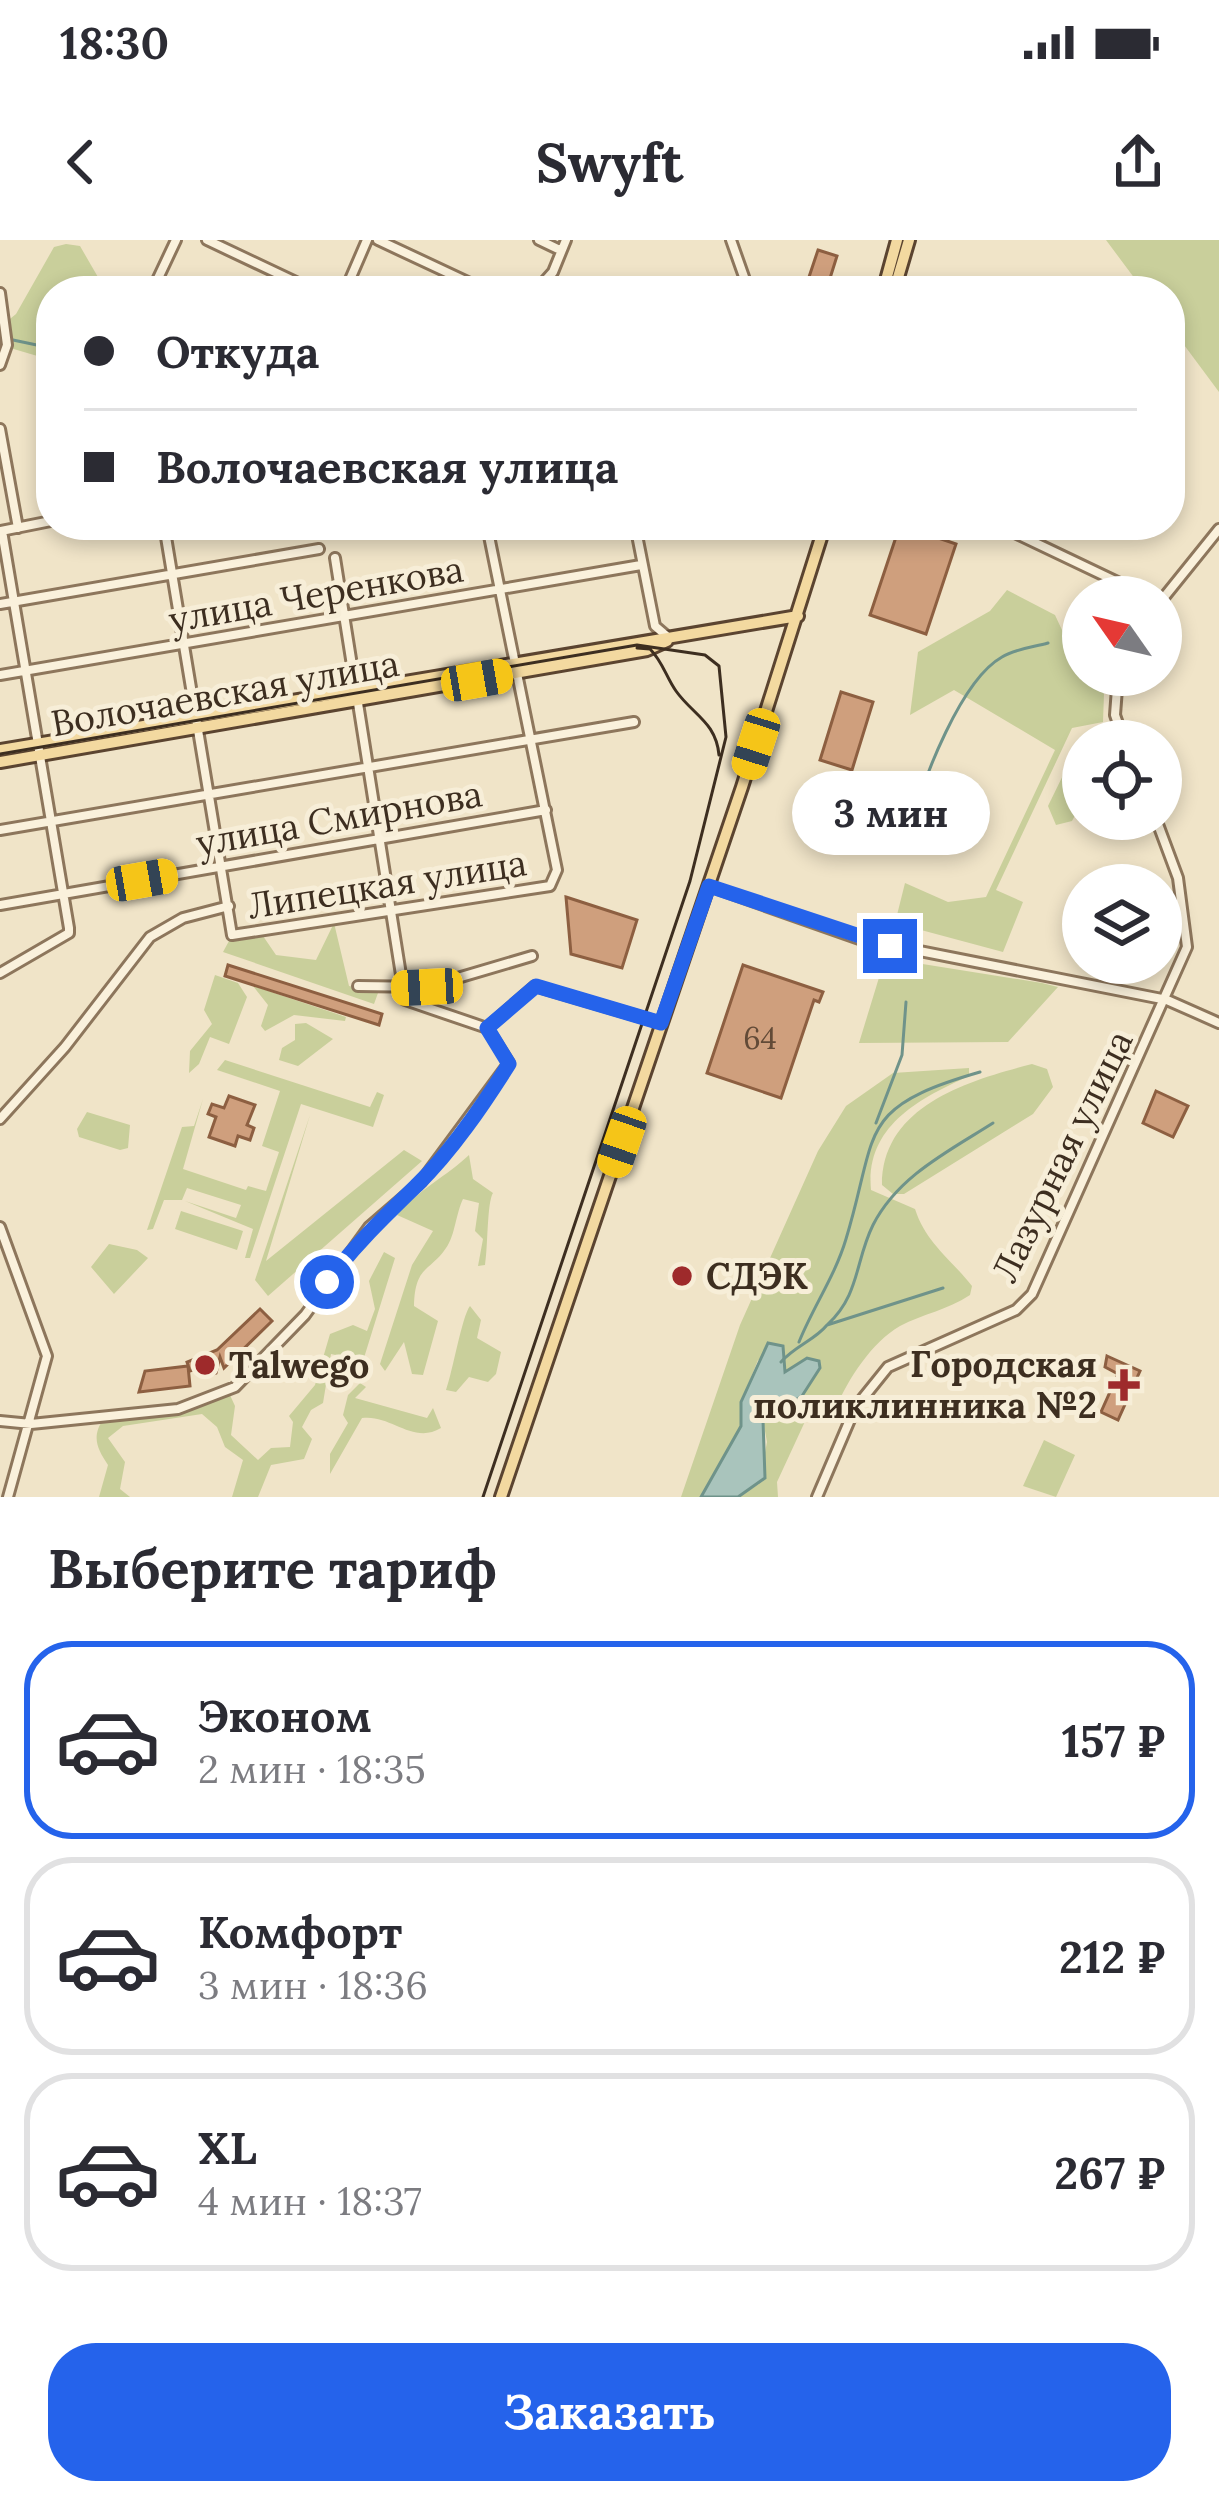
<!DOCTYPE html>
<html lang="ru">
<meta charset="utf-8">
<style>
:root{--surface:#fff;--page:#f2f2f3;--text:#2b2b33;--muted:#7c7c81;--line:#e1e1e2;--accent:#2563eb}
body{margin:0;font-family:Lora,serif;background:var(--page);color:var(--text);height:100vh;display:flex;flex-direction:column;font-size:45px;white-space:nowrap}
*{box-sizing:border-box;margin:0}
p{font-size:39px;color:var(--muted)}
.icon{flex:none;width:66px;height:66px;fill:none;stroke:currentColor;stroke-width:2;stroke-linecap:round;stroke-linejoin:round}
.map{position:relative;height:1257px;overflow:hidden}
.side{display:flex;flex-direction:column;background:var(--surface);flex:1}
.side>*{flex:none}
.top-card{position:absolute;left:36px;top:36px;width:1149px;height:264px;border-radius:48px;box-shadow:0 6px 18px #0003;display:grid;align-content:center;height:264px;padding:0 48px;background:var(--surface)}
.needle{width:78px;rotate:304deg}
.buttons{position:absolute;left:1062px;top:336px;display:grid;gap:24px}
.buttons a{display:grid;place-items:center;width:120px;height:120px;border-radius:50%;background:var(--surface);box-shadow:0 6px 18px #0003;font-size:60px}
.end{position:absolute;width:54px;height:54px;margin:-27px;border:15px solid #2563eb;background:#fff;box-shadow:0 0 0 6px #fff}
.from{border-radius:50%}
.bubble{position:absolute;height:84px;border-radius:42px;background:var(--surface);box-shadow:0 6px 18px #0003;font-size:39px;font-weight:700;line-height:84px;text-align:center}
.car{position:absolute;width:36px;height:72px;margin:-36px -18px;border-radius:15px;box-shadow:0 0 9px 3px #0007;background:linear-gradient(#f5c518 24%,#345 0 40%,#f5c518 0 76%,#345 0 86%,#f5c518 0)}
.top-card b{display:flex;align-items:center;gap:42px;height:114px;font-size:45px}
.top-card b+b{border-top:3px solid var(--line)}
.top-card i{width:30px;height:30px;background:var(--text)}
ul{padding:0;list-style:none}
li{display:flex;align-items:center;gap:36px;height:198px;margin:0 24px 18px;padding:0 24px;border:6px solid var(--line);border-radius:48px}
li div{flex:1}
li b{display:block;font-size:45px}
li em{font-style:normal;font-weight:700}
li.on{border-color:var(--accent)}
li>.icon{width:108px;height:108px;stroke-width:1.5}
h2{padding:0 48px;font-size:54px;line-height:144px}
.primary-button{display:flex;gap:24px;margin-top:auto;padding:24px 48px}
.primary-button a{flex:1;height:138px;border-radius:48px;background:var(--accent);color:#fff;font-size:48px;font-weight:700;line-height:138px;text-align:center}
.status{display:flex;justify-content:space-between;align-items:center;height:84px;padding:0 60px;background:var(--surface);direction:ltr}
.status svg{height:33px;fill:currentColor}
header{display:flex;justify-content:space-between;align-items:center;height:156px;padding:0 48px;background:var(--surface);font-size:54px;font-weight:700}
.map>svg:first-child{display:block}
.green{fill:#c9cf9b}
.water{fill:#a9c4bc;stroke:#6f938a;stroke-width:3}
.lines{fill:none;stroke-linecap:round;stroke-linejoin:round}
.stream{stroke:#6f938a;stroke-width:3}
.building{fill:#cf9f7d;stroke:#8d5f41;stroke-width:3}
.minor-casing{stroke:#8d765c;stroke-width:14}
.major-casing{stroke:#5b4430;stroke-width:16}
.minor{stroke:#faf1dc;stroke-width:8}
.major{stroke:#f3d9a0;stroke-width:10}
.tram{stroke:#3d2e20;stroke-width:3}
.route{stroke:#2563eb;stroke-width:15}
.poi-dot{fill:#9e2a2b;stroke:#f7eed8;stroke-width:4.5}
.labels{text-anchor:middle;dominant-baseline:central;stroke-width:10;stroke-linejoin:round;paint-order:stroke}
.number-label{font-size:30px;fill:#624a37}
.street-label{font-size:36px;fill:#3d2e20;stroke:#f7eed8}
.poi-label{font-size:36px;font-weight:bold;fill:#3d2e20;stroke:#f7eed8;text-anchor:start}
</style>
<div class="status"><b>18:30</b><svg viewBox="0 0 49 12"><path d="M0 12V9h3v3zM5 12V6h3v6zM10 12V3h3v9zM15 12V0h3v12zM26 1h20v11H26zM47 4h2v5h-2z"/></svg></div>
<header><svg class="icon" aria-label="back" viewBox="0 0 24 24"><path d="M15 5l-7 7 7 7"/></svg>Swyft<svg class="icon" aria-label="share" viewBox="0 0 24 24"><path d="M12 15V3M7 8l5-5 5 5M5 13v7h14v-7"/></svg></header>
<div class="map">
<svg width="1219" height="1257" viewBox="0 0 1219 1257">
<rect width="100%" height="100%" fill="#f0e4c8"/>
<!-- green -->
<path class="green" d="M1106,0h113v152l-49,-66v-35h-26z
M66,4l14,2 26,45h-55v69l-51,-15v-18l16,-13 38,-67z
M1007,350l48,25 28,60h7l14,19 -1,28 -31,6 -76,162 27,12 -20,50 -108,-29 10,-40 43,19 38,-5 69,-147 -101,-60 -44,25 8,-63 72,-41z
M1083,517v43l-11,21 -16,4 -8,-19 22,-45z
M334,683l15,63 29,7 -4,11 -151,-52 6,-11 34,-5 13,19 40,5z
M885,718l157,25 16,4 -50,55 -149,1z
M215,735l23,8 9,14 -18,47 -19,-7 -11,27 -10,9 1,-22 22,-27 -8,-14z
M253,746l93,31 -1,4 -51,-6 -29,16 -4,-5 7,-21z
M306,783l27,16 -35,27 -19,-6 3,-12 13,-8v-16z
M225,820l145,47 7,-15 7,3 -11,32 -72,-23 -51,154h-5l8,-29 -68,-28 51,17 5,-13 -54,-17 -5,12h-18l-11,29 -6,1 35,-103 12,-1 9,-27 -20,70 63,21 2,-4 18,5 13,-39 -17,-6 18,-55 -63,-21z
M1032,824l15,5 6,18 -20,27 -129,80h-11l-11,-9c0,-79 85,-104 150,-121z
M969,828v8c-51,23 -104,51 -98,114l44,19c11,34 35,49 57,77l-2,9c-23,15 -47,19 -70,31 -28,16 -52,53 -64,82l-22,-6 -37,80 1,15h-40l21,-13 8,-42 -4,-22 39,-24 18,-28 -22,-3 -9,8 -31,-13 -17,42 1,24 -41,71h-20l59,-172 78,-174 28,-45 47,-33z
M87,872l43,13 -2,23 -8,2 -41,-13 -2,-8z
M310,875l-44,146 138,-111 18,11 -154,135 -13,-16z
M469,915l4,24 20,14c-6,9 -5,54 -8,72l-7,1 5,-27 -8,-8 4,-28 -16,-4c-7,14 -8,37 -17,49 -16,24 -31,17 -32,58l24,15 -15,54 -11,-1 -8,-32 -19,29 -5,-7 32,-99 21,-34 -36,-16c21,-25 50,-39 72,-60z
M181,971l62,20 -6,19 -62,-21z
M109,1004l28,6 11,8 -34,36 -23,-27z
M384,1012l11,6 -32,103 -32,-7 -8,49 -12,7 -9,17 10,12 -8,20 -33,6 -13,32h-26l11,-37 -18,-13 -8,-20 -15,-13 -79,12 -15,12 17,24 -5,27 10,8h-31l9,-32c-11,-17 -17,-28 -4,-47l65,-5 60,-20 6,13 -4,29 27,25 13,-12 19,-1 3,-25 -4,-6 26,-31 15,-51 23,-9 14,6 8,-22 -6,-28z
M470,1066l11,14 -4,18 24,14 -5,22 -8,8 -19,-5 -13,15 -10,-2c7,-20 16,-74 24,-84z
M360,1143l6,4 -11,11 72,20 6,-10 8,20c-28,17 -50,-14 -79,-10l-32,56v-20l18,-31 -5,-8 5,-20z
M1044,1200l31,15 -19,42 -33,-11z"/>
<!-- water -->
<path class="water" d="M768,1103l15,3 2,26 22,-14 12,3 1,7 -18,28 -39,24 2,58 -27,19h-37l40,-71v-24z"/>
<g class="lines">
<!-- stream -->
<path class="stream" d="M13,100l38,8
M408,285l9,12 21,-1
M912,584c11,-45 49,-144 90,-167 12,-8 32,-10 46,-14
M876,883l26,-68 4,-53
M827,1085c33,-30 28,-64 46,-100 25,-49 76,-74 120,-102
M799,1102c14,-35 36,-66 47,-103 33,-108 9,-131 134,-167
M781,1122c14,-16 34,-22 46,-37l116,-37"/>
</g>
<!-- building -->
<path class="building" d="M818,10l19,6 -11,35 -20,-5z
M900,285l56,19 -30,90 -56,-19z
M841,452l32,10 -21,68 -32,-10z
M566,657l71,23 -15,48 -51,-14z
M228,725l154,49 -3,11 -154,-49z
M743,725l80,27 -4,10 -5,-2 -33,98 -74,-25z
M1156,851l32,15 -15,31 -30,-14z
M229,856l26,9 -8,20 7,3 -4,12 -12,-4 -3,10 -26,-9 7,-20 -8,-3 4,-10 12,4z
M260,1069l12,12 -48,47 -4,-11 -4,16 -9,3 -4,-10 -13,5 -3,-9 30,-12z
M1107,1116l33,15 -22,49 -17,-8 17,-38 -13,-7z
M188,1126l2,20 -51,6 6,-21z"/>
<g class="lines">
<defs>
<path id="minor" d="M207,0l108,51
M378,0l109,51
M539,0l21,10
M731,0l18,51
M152,51l24,-51
M345,51l22,-51
M536,51l17,-19 13,-32
M0,53l7,52 -7,20
M0,189l18,99
M164,285l68,410 318,-49 7,-16 -68,-334 3,-11
M635,285l20,101 14,12
M998,285l151,72
M1,291l50,-10
M335,318l70,442 82,28
M1161,361l58,-72
M0,364l319,-55
M0,435l641,-110
M1118,435l-3,40 9,26
M0,590l634,-108
M709,646l150,53 308,61 52,23
M0,665l546,-95
M0,733l69,-40v-5l-67,-397
M358,746l69,1 105,-31
M0,879l65,-72 85,-110 33,-19 46,-12
M0,987l47,129 -39,141
M0,1181l31,3 147,-15 57,-22 70,-72 64,-88 52,-45 88,-119 -22,-35 48,-42 126,37
M817,1257l38,-89 33,-41 128,-57 16,-16 155,-347 -9,-69 -22,-59"/>
<path id="major" d="M883,51l14,-51
M894,51l15,-51
M0,510l798,-134
M0,522l647,-112 20,-9
M501,1257l241,-710 83,-262"/>
</defs>
<!-- minor casing -->
<use href="#minor" class="minor-casing"/>
<!-- major casing -->
<use href="#major" class="major-casing"/>
<!-- minor -->
<use href="#minor" class="minor"/>
<!-- major -->
<use href="#major" class="major"/>
<!-- tram -->
<path class="tram" d="M637,408l13,1c13,13 16,28 26,42 17,24 40,31 43,64
M0,514l637,-109 68,10 14,11 7,71 -36,144 -207,616"/>
</g>
<g class="lines">
<!-- route -->
<path class="route" d="M327,1042c28,-37 57,-65 90,-97 35,-34 66,-80 92,-121l-22,-36 49,-42 125,37 48,-137 181,60"/>
</g>
<!-- markers -->
<g class="poi-dot">
<circle cx="682" cy="1036" r="12"/>
<circle cx="205" cy="1125" r="12"/>
<path d="M1118 1127h12v12h12v12h-12v12h-12v-12h-12v-12h12z"/>
</g>
<g class="labels">
<!-- number labels -->
<g class="number-label">
<text x="760" y="798">64</text>
</g>
<!-- street labels -->
<g class="street-label">
<text transform="translate(316 354) rotate(-10)">улица Черенкова</text>
<text transform="translate(225 453) rotate(-10)">Волочаевская улица</text>
<text transform="translate(339 578) rotate(-10)">улица Смирнова</text>
<text transform="translate(387 644) rotate(-9)">Липецкая улица</text>
<text transform="translate(1062 916) rotate(-64)">Лазурная улица</text>
</g>
<!-- poi labels -->
<g class="poi-label">
<text x="706" y="1036">СДЭК</text>
<text x="1097" y="1124" text-anchor="end">Городская<tspan x="1097" dy="41">поликлинника №2</tspan></text>
<text x="229" y="1125">Talwego</text>
</g>
</g>
</svg>
<div class="buttons">
<a><svg class="needle" viewBox="-14 -14 28 28"><path d="M0-13l5 13h-10z" fill="#e53935"/><path d="M0 13l5-13h-10z" fill="#7c7c81"/></svg></a>
<a><svg class="icon" aria-label="locate" viewBox="0 0 24 24"><circle cx="12" cy="12" r="6"/><path d="M12 2v4M12 18v4M2 12h4M18 12h4"/></svg></a>
<a><svg class="icon" aria-label="layers" viewBox="0 0 24 24"><path d="M12 4l9 5-9 5-9-5zM3 14l9 5 9-5"/></svg></a>
</div>
<i class="end from" style="left:327px;top:1042px"></i>
<i class="end" style="left:890px;top:706px"></i>
<div class="bubble" style="left:792px;top:531px;width:198px">3 мин</div>
<i class="car" style="left:477px;top:440px;rotate:80deg"></i>
<i class="car" style="left:756px;top:504px;rotate:198deg"></i>
<i class="car" style="left:142px;top:640px;rotate:80deg"></i>
<i class="car" style="left:427px;top:747px;rotate:267deg"></i>
<i class="car" style="left:622px;top:902px;rotate:199deg"></i>
<div class="top-card">
<b><i class="from"></i>Откуда</b>
<b><i></i>Волочаевская улица</b>
</div>
</div>
<section class="side">
<h2>Выберите тариф</h2>
<ul>
<li class="on"><svg class="icon" aria-label="car" viewBox="0 0 24 24"><path d="M5 17H2v-5l4-1 3-4h7l3 4 3 1v5h-3M9 17h6M6 11h13"/><circle cx="7" cy="17" r="2"/><circle cx="17" cy="17" r="2"/></svg><div><b>Эконом</b><p>2 мин · 18:35</p></div><em>157 ₽</em></li>
<li><svg class="icon" aria-label="car" viewBox="0 0 24 24"><path d="M5 17H2v-5l4-1 3-4h7l3 4 3 1v5h-3M9 17h6M6 11h13"/><circle cx="7" cy="17" r="2"/><circle cx="17" cy="17" r="2"/></svg><div><b>Комфорт</b><p>3 мин · 18:36</p></div><em>212 ₽</em></li>
<li><svg class="icon" aria-label="car" viewBox="0 0 24 24"><path d="M5 17H2v-5l4-1 3-4h7l3 4 3 1v5h-3M9 17h6M6 11h13"/><circle cx="7" cy="17" r="2"/><circle cx="17" cy="17" r="2"/></svg><div><b>XL</b><p>4 мин · 18:37</p></div><em>267 ₽</em></li>
</ul>
<div class="primary-button"><a>Заказать</a></div>
</section>
